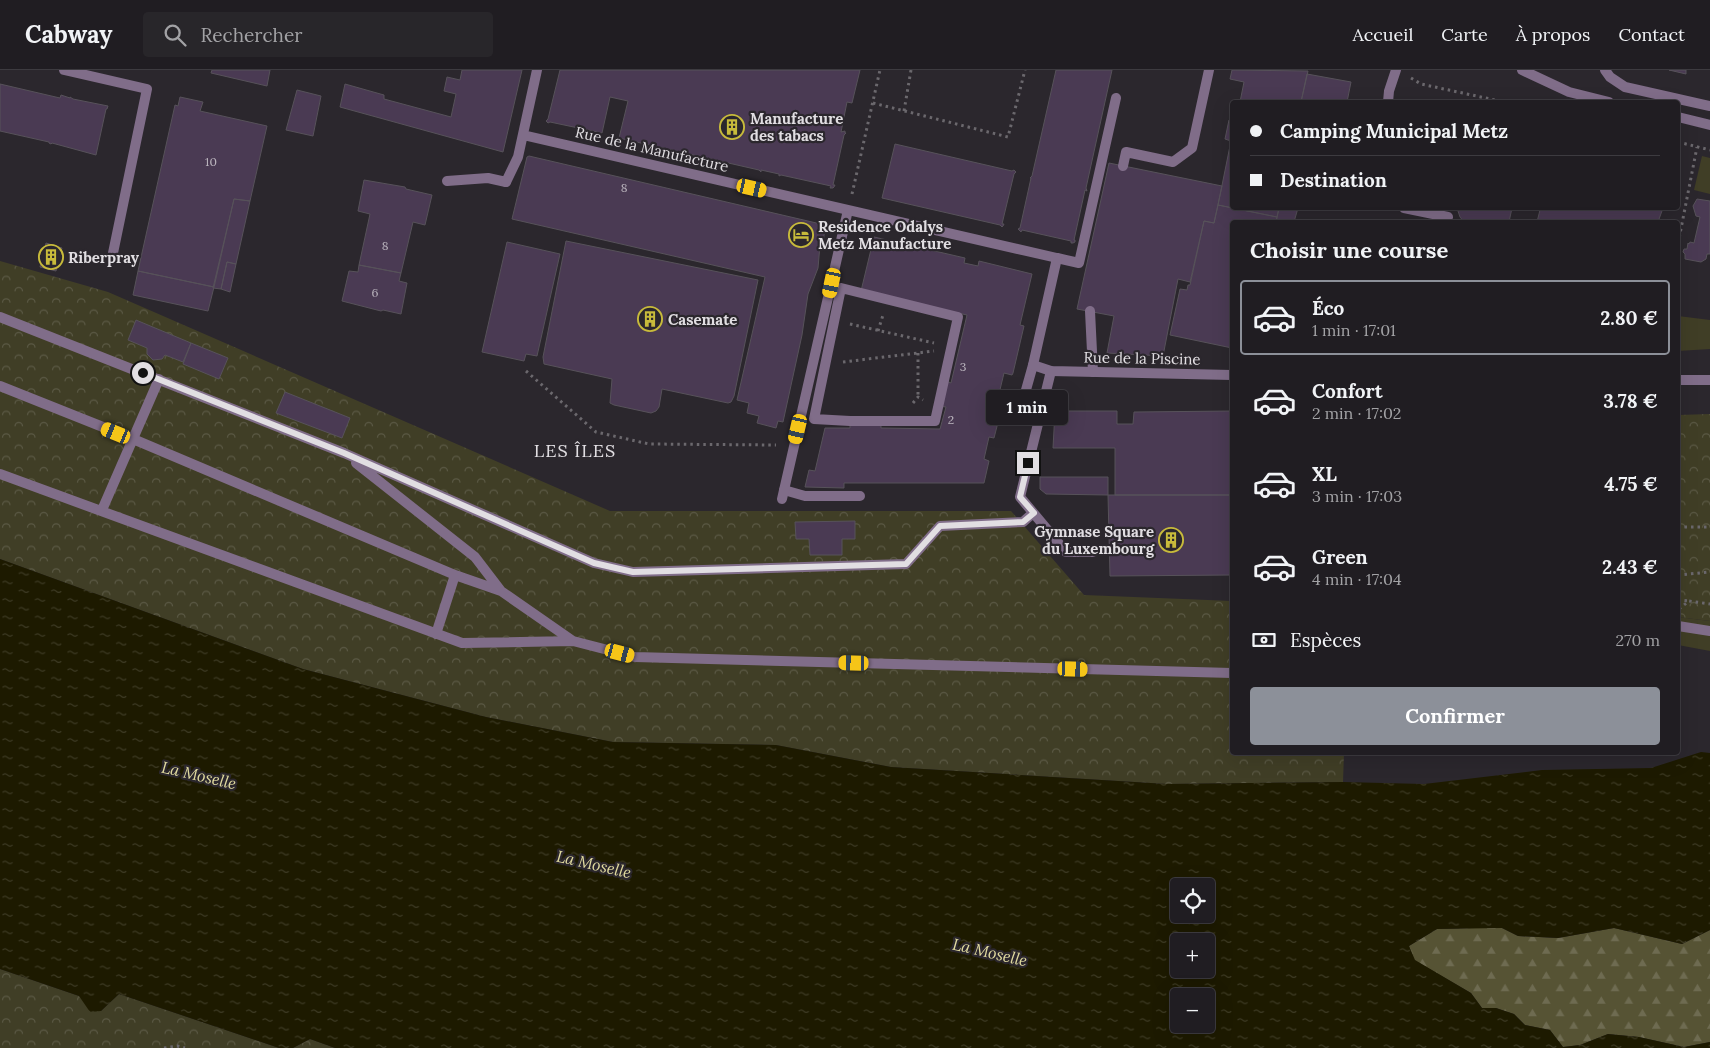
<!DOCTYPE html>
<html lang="fr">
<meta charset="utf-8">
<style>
:root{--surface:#201d22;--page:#28262a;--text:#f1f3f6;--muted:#a2a2a5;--line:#3d3b40;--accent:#8c9099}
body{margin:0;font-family:Lora,serif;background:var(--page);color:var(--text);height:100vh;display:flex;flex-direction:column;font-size:19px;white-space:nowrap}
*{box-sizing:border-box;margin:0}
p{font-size:16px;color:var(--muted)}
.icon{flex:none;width:28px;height:28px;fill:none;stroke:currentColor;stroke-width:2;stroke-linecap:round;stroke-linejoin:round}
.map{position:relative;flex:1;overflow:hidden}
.drawer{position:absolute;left:1230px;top:150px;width:450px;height:535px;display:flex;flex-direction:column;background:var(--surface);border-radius:5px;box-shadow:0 5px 20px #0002,0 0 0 1px var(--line)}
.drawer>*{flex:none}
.banner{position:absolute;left:1230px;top:30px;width:450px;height:110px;border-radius:5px;box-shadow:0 5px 20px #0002,0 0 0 1px var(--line);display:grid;align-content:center;height:110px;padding:0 20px;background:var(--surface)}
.fabs{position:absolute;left:1170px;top:808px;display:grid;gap:10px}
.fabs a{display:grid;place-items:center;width:45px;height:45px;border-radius:5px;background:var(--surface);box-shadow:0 5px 20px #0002,0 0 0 1px var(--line);font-size:25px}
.end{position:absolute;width:22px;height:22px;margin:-11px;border:6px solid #e1dee2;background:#111;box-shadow:0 0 0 2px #111}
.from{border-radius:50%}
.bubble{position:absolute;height:35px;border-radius:5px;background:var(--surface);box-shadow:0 5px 20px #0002,0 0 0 1px var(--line);font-size:16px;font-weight:700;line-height:35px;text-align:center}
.car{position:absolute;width:15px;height:30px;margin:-15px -8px;border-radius:6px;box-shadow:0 0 4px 1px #0007;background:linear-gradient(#f5c518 24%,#345 0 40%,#f5c518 0 76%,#345 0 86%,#f5c518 0)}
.banner b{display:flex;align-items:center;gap:18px;height:48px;font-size:19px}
.banner b+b{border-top:1px solid var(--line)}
.banner i{width:12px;height:12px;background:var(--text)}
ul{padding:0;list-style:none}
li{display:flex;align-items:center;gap:15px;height:75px;margin:0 10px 8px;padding:0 10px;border:2px solid transparent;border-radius:5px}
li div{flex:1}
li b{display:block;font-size:19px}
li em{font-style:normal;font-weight:700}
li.active{border-color:var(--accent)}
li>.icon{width:45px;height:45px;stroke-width:1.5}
h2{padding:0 20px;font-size:22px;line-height:60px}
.pay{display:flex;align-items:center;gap:12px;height:55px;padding:0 20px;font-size:19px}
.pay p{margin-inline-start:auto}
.action{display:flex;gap:10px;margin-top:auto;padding:10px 20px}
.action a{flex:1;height:58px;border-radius:5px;background:var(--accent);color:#fff;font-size:20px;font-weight:700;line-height:58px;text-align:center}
header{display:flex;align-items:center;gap:30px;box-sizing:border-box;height:70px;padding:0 25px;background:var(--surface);border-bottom:1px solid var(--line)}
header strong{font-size:24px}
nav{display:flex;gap:28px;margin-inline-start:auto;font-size:18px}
.search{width:350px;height:45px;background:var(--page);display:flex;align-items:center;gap:12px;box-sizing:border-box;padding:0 18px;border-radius:5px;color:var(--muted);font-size:19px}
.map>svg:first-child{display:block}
.grass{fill:#403e26}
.forest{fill:url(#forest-firs)}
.park{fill:url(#park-crowns)}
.water{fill:url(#water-ripples);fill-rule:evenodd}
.building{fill:#4a3a53;stroke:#57525a}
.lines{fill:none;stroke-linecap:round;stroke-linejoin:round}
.path{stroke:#6b686d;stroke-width:3;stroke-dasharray:2.5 4;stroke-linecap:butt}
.service{stroke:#806d89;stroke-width:10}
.pedestrian{stroke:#806d89;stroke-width:10}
.minor{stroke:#806d89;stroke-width:10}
.route{stroke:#e1dee2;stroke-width:6}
.labels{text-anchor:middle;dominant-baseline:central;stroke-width:4.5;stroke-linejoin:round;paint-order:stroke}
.number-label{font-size:12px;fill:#bbb5be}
.poi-label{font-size:15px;font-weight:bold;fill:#e1dee2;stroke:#2b272d;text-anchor:start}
.street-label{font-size:15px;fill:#e1dee2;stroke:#2b272d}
.water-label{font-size:16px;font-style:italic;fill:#e0da9f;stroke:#2b272d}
.quarter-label{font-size:18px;letter-spacing:1px;fill:#e1dee2;stroke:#2b272d}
</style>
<header>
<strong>Cabway</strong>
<div class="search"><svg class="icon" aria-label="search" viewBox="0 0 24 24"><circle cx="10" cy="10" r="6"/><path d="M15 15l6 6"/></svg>Rechercher</div>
<nav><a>Accueil</a><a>Carte</a><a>À propos</a><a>Contact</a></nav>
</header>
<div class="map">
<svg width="1710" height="978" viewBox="0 0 1710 978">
<defs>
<pattern id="forest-firs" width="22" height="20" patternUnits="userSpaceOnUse" patternTransform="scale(1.25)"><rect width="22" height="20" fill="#565334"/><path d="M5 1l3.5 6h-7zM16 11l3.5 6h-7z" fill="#6e6b51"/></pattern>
<pattern id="park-crowns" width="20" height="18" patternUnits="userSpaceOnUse" patternTransform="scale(1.25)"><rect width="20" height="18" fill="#403e26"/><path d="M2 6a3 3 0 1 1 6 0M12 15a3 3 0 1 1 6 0" fill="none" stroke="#5b5945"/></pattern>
<pattern id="water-ripples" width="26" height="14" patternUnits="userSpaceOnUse" patternTransform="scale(1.25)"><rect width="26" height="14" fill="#1d1a00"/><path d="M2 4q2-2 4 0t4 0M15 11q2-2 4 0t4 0" fill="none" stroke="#3e3b25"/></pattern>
</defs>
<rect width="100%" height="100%" fill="#2b272d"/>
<!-- grass -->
<path class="grass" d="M1702,86l8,2v36l-16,-4z
M1678,246l32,4v29l-32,2z
M1678,547l32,4v30l-32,-6z"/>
<!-- forest -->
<path class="forest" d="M1474,858h28l16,8 40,2 56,-10 68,16 28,-14v112l-26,5 -45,-10 -31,-3 -28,11 -17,2 -13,-17 -25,-5 -11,-11 -18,-6h-14l-11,-15 -57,-33 -5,-14 28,-17z"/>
<!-- park -->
<path class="park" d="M0,191l108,31 502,219h401l73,84 148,6v151l112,1 -1,29 -176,2 -276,-17 -115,-22 -163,-3 -127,-25 -183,-48 -303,-110z
M1710,344v207l-32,-4v-202z
M0,899l79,27 22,15 18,-17 160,54h-279z
M310,969l25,9h-42z"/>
<!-- water -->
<path class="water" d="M0,489l303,110 183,48 127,25 163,3 115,22 276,17 176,-2 81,2 118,-14 109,-2 50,-16 9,1v177l-28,14 -68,-16 -56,10 -40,-2 -16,-8 -65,1 -28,17 6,14 56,33 11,15h14l18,6 11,11 25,5 13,17 17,-2 28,-11 31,3 45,10 26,-5v6h-1375l-25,-9 -17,9h-14l-160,-54 -18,17 -11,1 -11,-16 -79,-27zM1179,816h27v28h-27zM1179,871h27v28h-27zM1179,926h27v28h-27z"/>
<!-- building -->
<path class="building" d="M212,0h58l-3,16 -56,-13z
M462,0h60l-19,82 -163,-45 5,-23 39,11v4l67,18 5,-23 -12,-3 3,-14 13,3z
M560,0h300l-8,33 -5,-1 -6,30 4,-1v2h1l-2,2 -11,50h2l-1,2 -1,1h-3l1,-2 -50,-11 -2,1v-2l-18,-4v2l-2,-2 -140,-32 9,-37 -18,-4 -8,36 -52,-11 -2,1 -2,-2 2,-2z
M1056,0h56l-26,118 1,3 -2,-1 -11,50h1v2l-2,1h-2v-2l-49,-11 -1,2 -3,-3 2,-1 11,-50h-1l2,-2z
M1232,0l76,1 -7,31h-61l4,-20 -14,-3z
M1669,0h17v4z
M1307,4l44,8 -4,20h-46z
M0,14l60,14 1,-3 9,3v-1l3,2 35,7 -1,3h-1l-10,46 -44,-12 -1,1 -2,-1v-1l-49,-11z
M297,20l24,6 -8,40 -27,-6z
M180,27l23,5 -3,9 67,15 -17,75 -16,-2 -20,88 -76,-16 37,-166 3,1z
M1229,50l3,1v87h47l-2,9 -59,-12 13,-64 -6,-2z
M895,74l117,27 2,-1 2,2 -2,2 -12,50h2l-1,2 -1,1 -2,-2 -118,-27z
M529,86l296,69 -2,20h-3l-2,23 -10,26 -6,41 -19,87 -5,-1 -2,7 -19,-5 2,-7 -12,-3 2,-10 -12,-3 28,-123 -253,-58 15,-62z
M1109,93l113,23 -8,37 -10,-2 -14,61 -12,-3 -15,77 -56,-3 7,-37 -37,-7z
M364,110l41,7 1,2 26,6 -7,30 -12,-3 -12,51 -42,-8 11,-51 -12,-3z
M234,129l16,2 -14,63 -9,-2 -6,27 -8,-1z
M1697,129l13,2v53h-3l-1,5 -5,3 -16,-3v-5l-2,-2 1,-3h3l1,-6 1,1 1,-2 4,1 6,-26 -4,-1 -3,-10z
M1218,135l59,12 -1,5h-44v126l-62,-13 10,-46 7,1 1,-5h2l14,-64 10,2z
M1279,138h19l-4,14h-18z
M1457,138h55l-3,14h-45l-4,-5z
M1527,138h136l-5,14h-121l3,-12z
M874,167l91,21 -1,5 14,3 1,-5 53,13 -12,51 4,1 -11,47 -1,2 -8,-2 -6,25 6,1 -10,39 -5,-1 -5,22 5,2 -5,22h-140v5l-39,-1 4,-17 6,1 10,-43h25v-7h31v7l59,1 6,-22 -8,-1 6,-26 7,3 16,-68 -106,-24z
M566,171l192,39 -24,116 -3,6 -3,1 -66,-14 -3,18 -3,4 -5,2 -37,-8 -4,-2 2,-24 -68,-15 -1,-7z
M507,172l53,12 -23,102 -11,-2 -2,7 -42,-9z
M46,173l16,5 -6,23 -16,-4z
M227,192l9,2 -6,28 -9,-3z
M359,195l42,8 -2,8 8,2 -6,31 -18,-4 -2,1 -39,-10 7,-30 9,1z
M138,201l76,16 -6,24 -75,-16z
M136,250l55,23 -8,19 -18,-7 -3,4 -9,1 -6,-6v-6l-19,-8z
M191,273l37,15 -9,21 -36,-15z
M285,322l65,26 -8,20 -66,-25z
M1055,341h62v13h16l1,-12 98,-1v84h-117v-47h-62z
M1040,407h68v18l-62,-1 -6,-5z
M1108,425h124v80l-122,1z
M855,451v18h-13v16h-32l-1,-16h-13l-1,-17z"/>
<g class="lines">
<!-- path -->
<path class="path" d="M1411,8l10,6 83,18
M873,33l135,34 17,-67
M904,41l7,-41
M1678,72l32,8
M852,124l28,-124
M1678,174l19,-97
M850,254l84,19
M878,261l5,-16
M918,283v44
M843,292l91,-11
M526,301l70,61 53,12 127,1
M913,333l5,-6 5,3
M1678,457h32
M1678,505l32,-3
M1678,530l11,1
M1679,539l10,-8 21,3
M164,978l13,-2 8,2"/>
<!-- service -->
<path class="service" d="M64,0l83,19 -34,164
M1522,0l47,22 40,10
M1388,32l1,-11 7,-21
M1678,47l32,8
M1123,96l3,-14 47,10 19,-14 17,-78
M447,111l41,-3 18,4
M1404,138l44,9
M1057,188l22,5 37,-165
M1090,241l3,61
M0,247l344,136 250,110 39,9 273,-8 34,-38 83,-4 10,-9
M1051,301l-31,126 46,55h27
M0,316l133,53 322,136 46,16
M1024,327l9,-32
M356,393l119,94 26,34 72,50
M0,404l462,169 111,-2 62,16 597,16
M784,420l21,6h55
M102,440l57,-131
M436,564l19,-59"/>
<!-- pedestrian -->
<path class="pedestrian" d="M841,218l117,29 -23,104h-85l-36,-2z"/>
<!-- minor -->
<path class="minor" d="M1605,0l5,7 15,10 85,19
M523,65l534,123 -24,107 18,6 181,4
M506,112l12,-25 19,-87
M1678,310h32
M782,429l66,-289
M1678,556l32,5"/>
</g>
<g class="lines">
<!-- route -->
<path class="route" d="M143,303l201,80 250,110 39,9 273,-8 34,-38 83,-4 11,-9 -14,-16 8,-34"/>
</g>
<!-- icons -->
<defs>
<symbol id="building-ring" viewBox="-11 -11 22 22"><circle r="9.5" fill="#2b272d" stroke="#c8bb3b" stroke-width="1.5"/><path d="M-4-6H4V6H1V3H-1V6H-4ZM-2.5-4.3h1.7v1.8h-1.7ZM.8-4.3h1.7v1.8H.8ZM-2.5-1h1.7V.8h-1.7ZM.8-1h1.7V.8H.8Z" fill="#c8bb3b"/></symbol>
<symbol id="hotel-ring" viewBox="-11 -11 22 22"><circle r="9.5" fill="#2b272d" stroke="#c8bb3b" stroke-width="1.5"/><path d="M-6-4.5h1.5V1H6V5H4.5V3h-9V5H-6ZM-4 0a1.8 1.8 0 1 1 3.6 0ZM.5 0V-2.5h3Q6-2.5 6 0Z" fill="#c8bb3b"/></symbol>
</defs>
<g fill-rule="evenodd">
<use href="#building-ring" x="718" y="43" width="28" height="28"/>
<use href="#hotel-ring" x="787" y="151" width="28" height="28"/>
<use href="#building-ring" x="37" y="173" width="28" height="28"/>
<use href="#building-ring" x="636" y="235" width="28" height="28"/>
<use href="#building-ring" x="1157" y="456" width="28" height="28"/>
</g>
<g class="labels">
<!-- number labels -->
<g class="number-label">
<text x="211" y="91">10</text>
<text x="624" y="117">8</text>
<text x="385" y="175">8</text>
<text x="375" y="222">6</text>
<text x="963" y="296">3</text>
<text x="951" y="349">2</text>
</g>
<!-- poi labels -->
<g class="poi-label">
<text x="750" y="48">Manufacture<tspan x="750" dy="17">des tabacs</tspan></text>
<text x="818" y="156">Residence Odalys<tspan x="818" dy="17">Metz Manufacture</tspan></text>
<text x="68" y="187">Riberpray</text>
<text x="668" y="249">Casemate</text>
<text x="1154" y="461" text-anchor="end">Gymnase Square<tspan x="1154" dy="17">du Luxembourg</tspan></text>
</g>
<!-- street labels -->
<g class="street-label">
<text transform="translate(652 79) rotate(13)">Rue de la Manufacture</text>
<text transform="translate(1142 288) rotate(1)">Rue de la Piscine</text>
</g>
<!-- water labels -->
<g class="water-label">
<text transform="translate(199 705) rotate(13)">La Moselle</text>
<text transform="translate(594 794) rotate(13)">La Moselle</text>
<text transform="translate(990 882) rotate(13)">La Moselle</text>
</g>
<!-- quarter labels -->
<g class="quarter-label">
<text x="575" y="380">LES ÎLES</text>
</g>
</g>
</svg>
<div class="fabs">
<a><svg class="icon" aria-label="locate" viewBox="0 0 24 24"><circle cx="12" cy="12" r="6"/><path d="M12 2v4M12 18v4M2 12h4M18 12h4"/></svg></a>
<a>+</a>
<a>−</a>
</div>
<i class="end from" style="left:143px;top:303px"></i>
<i class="end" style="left:1028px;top:393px"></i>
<div class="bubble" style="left:986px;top:320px;width:82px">1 min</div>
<i class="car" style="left:752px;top:118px;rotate:103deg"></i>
<i class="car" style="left:832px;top:213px;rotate:192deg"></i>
<i class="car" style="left:798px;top:359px;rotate:193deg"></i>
<i class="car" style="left:116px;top:363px;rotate:292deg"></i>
<i class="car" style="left:620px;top:583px;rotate:105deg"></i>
<i class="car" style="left:854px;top:593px;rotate:271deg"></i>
<i class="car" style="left:1073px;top:599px;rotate:92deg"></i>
<div class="banner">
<b><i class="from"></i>Camping Municipal Metz</b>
<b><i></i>Destination</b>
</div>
<section class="drawer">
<h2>Choisir une course</h2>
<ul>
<li class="active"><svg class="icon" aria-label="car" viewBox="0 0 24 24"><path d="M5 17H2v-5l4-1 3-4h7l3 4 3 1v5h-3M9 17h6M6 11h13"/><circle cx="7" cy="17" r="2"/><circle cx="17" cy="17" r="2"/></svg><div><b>Éco</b><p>1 min · 17:01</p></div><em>2.80 €</em></li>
<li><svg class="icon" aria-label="car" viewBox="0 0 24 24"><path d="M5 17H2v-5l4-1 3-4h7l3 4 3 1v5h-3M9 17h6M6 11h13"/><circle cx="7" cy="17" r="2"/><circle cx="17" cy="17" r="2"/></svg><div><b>Confort</b><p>2 min · 17:02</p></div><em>3.78 €</em></li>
<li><svg class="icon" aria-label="car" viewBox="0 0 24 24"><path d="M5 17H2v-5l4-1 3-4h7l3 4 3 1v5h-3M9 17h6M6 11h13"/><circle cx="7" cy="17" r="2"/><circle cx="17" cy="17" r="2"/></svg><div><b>XL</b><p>3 min · 17:03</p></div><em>4.75 €</em></li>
<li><svg class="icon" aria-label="car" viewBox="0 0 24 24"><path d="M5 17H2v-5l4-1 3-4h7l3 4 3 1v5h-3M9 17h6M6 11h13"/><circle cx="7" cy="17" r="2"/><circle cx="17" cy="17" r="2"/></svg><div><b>Green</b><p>4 min · 17:04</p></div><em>2.43 €</em></li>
</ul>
<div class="pay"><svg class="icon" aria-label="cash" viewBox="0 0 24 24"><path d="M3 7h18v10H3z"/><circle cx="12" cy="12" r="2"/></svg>Espèces<p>270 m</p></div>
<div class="action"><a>Confirmer</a></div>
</section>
</div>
